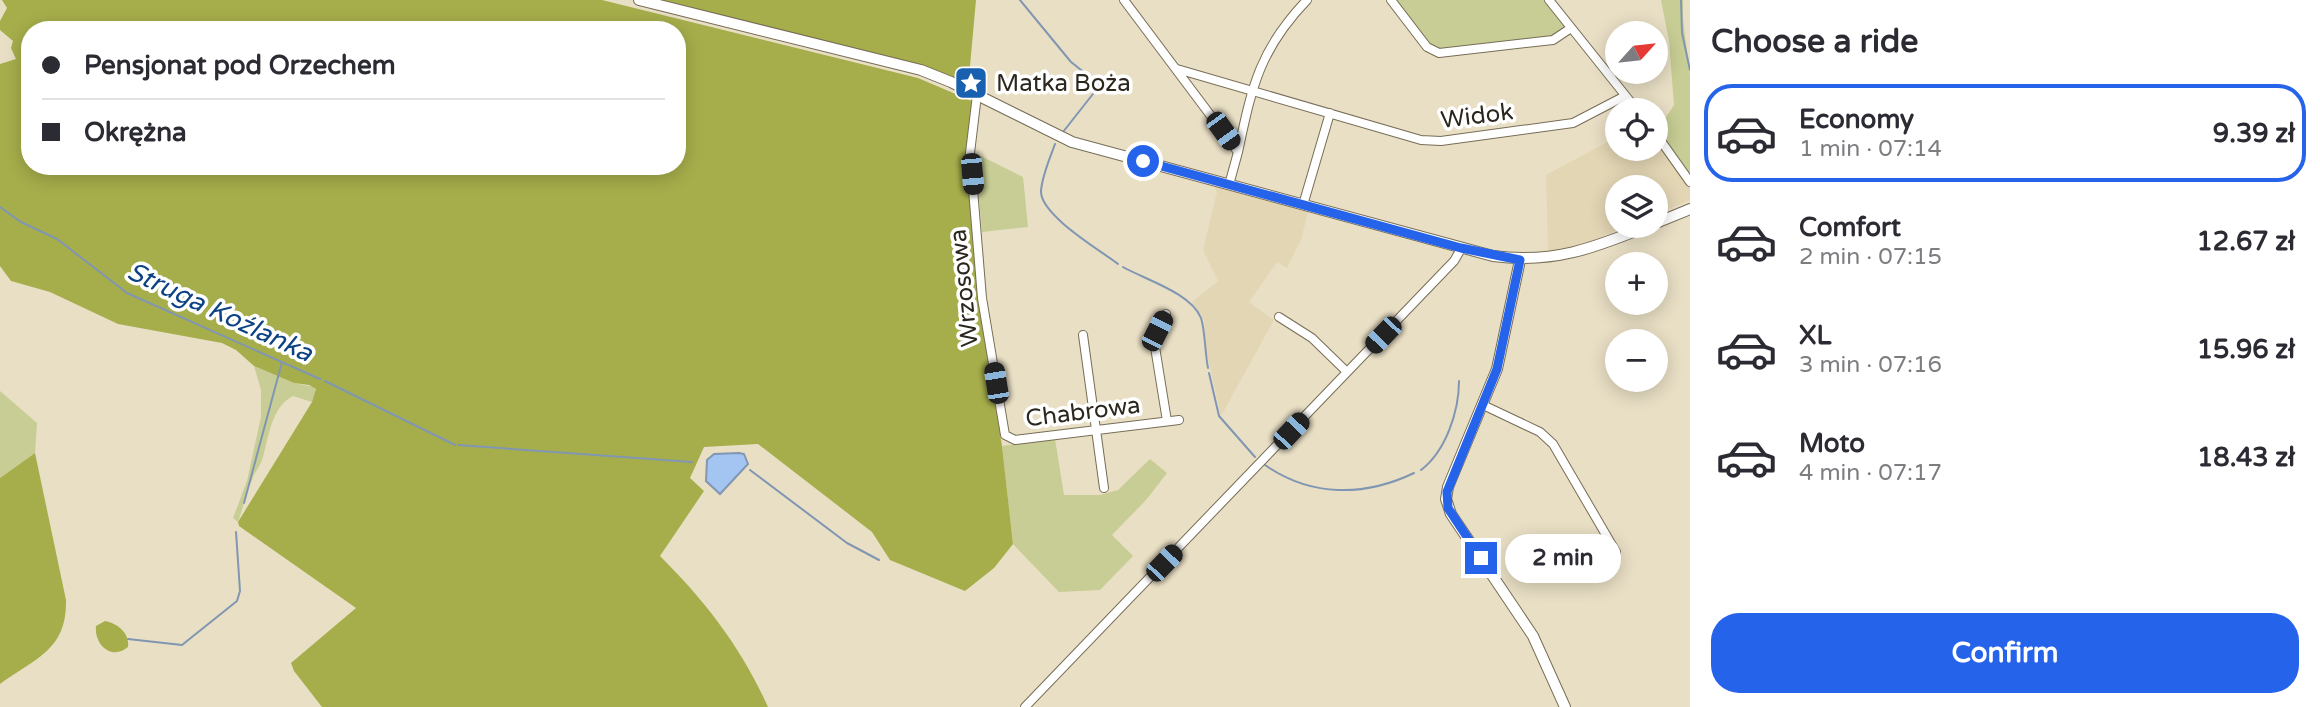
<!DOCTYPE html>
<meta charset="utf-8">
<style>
:root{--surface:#fff;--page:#f2f2f3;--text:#2b2b33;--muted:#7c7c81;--line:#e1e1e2;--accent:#2563eb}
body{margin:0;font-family:"Varela Round",sans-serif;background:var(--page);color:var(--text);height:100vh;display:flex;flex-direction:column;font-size:26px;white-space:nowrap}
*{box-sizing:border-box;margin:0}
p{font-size:23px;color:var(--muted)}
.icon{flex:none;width:38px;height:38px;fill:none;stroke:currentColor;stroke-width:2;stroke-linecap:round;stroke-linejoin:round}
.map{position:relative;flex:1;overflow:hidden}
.details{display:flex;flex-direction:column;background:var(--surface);width:630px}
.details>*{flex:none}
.hud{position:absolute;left:21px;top:21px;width:665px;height:154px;border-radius:28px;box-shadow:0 4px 18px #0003;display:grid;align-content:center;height:154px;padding:0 21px;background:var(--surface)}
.needle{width:46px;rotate:63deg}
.fabs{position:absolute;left:1605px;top:21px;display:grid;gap:14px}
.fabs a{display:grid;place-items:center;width:63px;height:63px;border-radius:50%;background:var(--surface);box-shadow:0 4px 18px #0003;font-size:35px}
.end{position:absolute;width:32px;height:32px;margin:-16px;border:9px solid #2563eb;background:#fff;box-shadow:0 0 0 4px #fff}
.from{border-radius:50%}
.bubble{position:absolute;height:49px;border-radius:24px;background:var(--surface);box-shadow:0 4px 18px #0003;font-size:23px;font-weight:800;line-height:49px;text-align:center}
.car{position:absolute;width:21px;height:42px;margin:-21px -10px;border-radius:9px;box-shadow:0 0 5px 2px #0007;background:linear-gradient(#222 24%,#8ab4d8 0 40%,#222 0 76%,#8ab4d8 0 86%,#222 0)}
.hud b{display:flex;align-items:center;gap:24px;height:66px;font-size:26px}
.hud b+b{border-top:2px solid var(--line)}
.hud i{width:18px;height:18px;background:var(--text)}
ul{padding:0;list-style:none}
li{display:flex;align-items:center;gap:21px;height:98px;margin:0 14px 10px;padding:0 7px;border:4px solid transparent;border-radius:28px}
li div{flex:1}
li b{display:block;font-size:26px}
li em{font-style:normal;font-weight:800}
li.on{border-color:var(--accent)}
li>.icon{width:63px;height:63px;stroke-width:1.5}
h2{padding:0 21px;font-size:32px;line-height:84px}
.action{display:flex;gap:14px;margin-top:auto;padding:14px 21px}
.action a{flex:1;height:80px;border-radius:28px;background:var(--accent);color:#fff;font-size:28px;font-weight:800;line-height:80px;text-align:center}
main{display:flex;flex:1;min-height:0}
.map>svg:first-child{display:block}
.built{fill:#e3d6b5}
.green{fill:#c7cd94}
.forest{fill:#a6ae4b;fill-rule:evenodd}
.water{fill:#a4c5f2;stroke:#8096b2;stroke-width:2}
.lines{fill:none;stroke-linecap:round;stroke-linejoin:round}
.stream{stroke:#8096b2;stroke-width:2}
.minor-casing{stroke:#776d56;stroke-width:10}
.tertiary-casing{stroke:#776d56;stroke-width:12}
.minor{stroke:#fff;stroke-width:8}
.tertiary{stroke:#fff;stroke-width:10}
.route{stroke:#2563eb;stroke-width:9}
.labels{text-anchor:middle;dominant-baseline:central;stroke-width:7;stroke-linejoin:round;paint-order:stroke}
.poi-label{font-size:24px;fill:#2b271d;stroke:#fff;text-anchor:start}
.street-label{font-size:24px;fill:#2b271d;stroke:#fff}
.water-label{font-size:26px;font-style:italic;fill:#0d4284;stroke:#fff}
</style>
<main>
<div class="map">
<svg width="1690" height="707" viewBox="0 0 1690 707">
<rect width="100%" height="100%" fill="#e9dfc5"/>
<!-- built -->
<path class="built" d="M1617,134v15h39v-9l34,45v15l-34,14v-27h-39v39h10l-43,18 -36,7 -2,-76 67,-36z
M1214,186l94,26 -7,28 -14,28 -10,-6 -28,40 25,18 -53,96 -15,-66 -2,-29 -12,-19 26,-21 -15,-31 14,-58z"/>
<!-- green -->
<path class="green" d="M1394,0h152l22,28 -14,9 -120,13z
M1661,0h22v19l7,57v101l-33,-46 17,-26 -5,-64z
M975,153l48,24 5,50 -46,5z
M254,366l40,17 20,4 3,5 -5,10 -19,-6c-23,12 -24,43 -31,64 -2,7 -8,12 -10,20 -6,13 -9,28 -14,42l-5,-4 14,-37 14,-64v-27z
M0,391l37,32 -2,30 -35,25z
M1055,439l9,56h36l18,-5 32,-31 17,14 -21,27 -34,35 21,21 -33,34 -41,2 -46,-48 -11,-98z"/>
<!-- forest -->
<path class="forest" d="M2,0h600l316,78 54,23 -5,51 12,145 23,149 11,98 -19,24 -29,23 -75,-31 -18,-28 -114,-88 -54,3 -14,31 14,13 -44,65c46,46 81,91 108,151h-446l-28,-36 -3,-8 65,-55 -117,-82 -1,-4 74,-120 4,-13 -7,-4 -15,-2 -40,-17 -18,-16 -14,-7 -104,-19 -68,-32 -39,-11 -11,-15v-202l16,-5 -5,-11 2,-7 -13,-11v-9l7,-13zM30,30h647v136h-647z
M660,0h316l-7,77 -10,4 -85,-28z
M35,453l31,147c1,50 -30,58 -66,84v-206z
M105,621c12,2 25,12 23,26 -17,14 -34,-3 -32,-21z"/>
<!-- water -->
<path class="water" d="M739,453l5,1 4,10 -28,30 -14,-13 1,-21 7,-6z"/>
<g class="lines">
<!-- stream -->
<path class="stream" d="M1020,0l51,62 29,23 -37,47
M1681,0l1,33 8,37
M1055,144c-5,14 -13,32 -14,47 -1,24 59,59 77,73
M0,207l21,15 36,17 70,54 193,86
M1123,267c23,13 68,26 78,51 4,11 4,36 7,50
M1209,373l10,43 36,41
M325,381l130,64
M458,445l234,17
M1265,465c46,32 99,32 149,8
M750,470l97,73 32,17
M1421,470c25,-19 38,-59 38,-89
M244,503l38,-141
M128,639l54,6 55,-44 3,-10 -4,-59"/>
<defs>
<path id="minor" d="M1124,0l114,152 -9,33
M1391,0l36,47 12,6 114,-13 18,-12
M1549,0l88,110
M1177,69l244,71 20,1 132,-18 52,-27
M977,95l-7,58 12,145 23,137 10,5 164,-20
M1656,134l34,48
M1238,152c14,-65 21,-102 69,-152
M1303,205l27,-92
M1166,314l-12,27 13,80
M1279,317l33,21 35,34
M1083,335l21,153
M1483,405l57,27 13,12 63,108
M1025,707l429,-446 7,-12"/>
<path id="tertiary" d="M639,0l282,70 30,12 121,60 421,114c60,8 101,-8 155,-30
M1656,223l34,-14
M1520,260l-23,109 -49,118 -2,12 5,15 82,122 32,71"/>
</defs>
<!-- minor casing -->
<use href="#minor" class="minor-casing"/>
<!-- tertiary casing -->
<use href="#tertiary" class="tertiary-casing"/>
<!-- minor -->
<use href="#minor" class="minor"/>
<!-- tertiary -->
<use href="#tertiary" class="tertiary"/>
</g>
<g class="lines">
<!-- route -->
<path class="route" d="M1143,161l318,87 59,12 -23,109 -50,123 1,16 33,50"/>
</g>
<!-- icons -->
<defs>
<symbol id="sight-square" viewBox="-11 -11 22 22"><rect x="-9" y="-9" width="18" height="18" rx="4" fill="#1861b1" stroke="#fff"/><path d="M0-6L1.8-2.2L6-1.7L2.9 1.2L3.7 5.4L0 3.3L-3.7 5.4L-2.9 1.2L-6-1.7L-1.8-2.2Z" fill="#fff"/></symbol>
</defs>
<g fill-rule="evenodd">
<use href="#sight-square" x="952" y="64" width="38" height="38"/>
</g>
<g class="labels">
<!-- poi labels -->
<g class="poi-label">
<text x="996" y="83">Matka Boża</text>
</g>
<!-- street labels -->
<g class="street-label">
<text transform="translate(1477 116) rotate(-7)">Widok</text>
<text transform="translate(964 288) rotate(-96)">Wrzosowa</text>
<text transform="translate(1083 412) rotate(-7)">Chabrowa</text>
</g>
<!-- water labels -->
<g class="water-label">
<text transform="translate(220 312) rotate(25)">Struga Koźlanka</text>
</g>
</g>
</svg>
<div class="fabs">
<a><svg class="needle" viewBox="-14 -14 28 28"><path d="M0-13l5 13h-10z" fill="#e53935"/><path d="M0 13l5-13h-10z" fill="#7c7c81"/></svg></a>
<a><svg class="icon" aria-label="locate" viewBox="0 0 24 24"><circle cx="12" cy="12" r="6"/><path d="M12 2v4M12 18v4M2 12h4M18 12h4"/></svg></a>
<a><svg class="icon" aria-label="layers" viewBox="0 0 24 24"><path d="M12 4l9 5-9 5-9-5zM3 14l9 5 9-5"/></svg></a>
<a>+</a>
<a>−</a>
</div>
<i class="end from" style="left:1143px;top:161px"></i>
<i class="end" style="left:1481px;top:558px"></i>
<div class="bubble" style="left:1505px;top:534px;width:116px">2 min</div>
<i class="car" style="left:1223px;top:131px;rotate:144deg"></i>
<i class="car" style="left:972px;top:174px;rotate:175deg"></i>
<i class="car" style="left:1157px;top:331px;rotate:27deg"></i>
<i class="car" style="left:1383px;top:335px;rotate:224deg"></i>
<i class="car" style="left:996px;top:383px;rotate:351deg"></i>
<i class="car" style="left:1291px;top:431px;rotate:43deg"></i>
<i class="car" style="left:1164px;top:563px;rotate:44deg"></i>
<div class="hud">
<b><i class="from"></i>Pensjonat pod Orzechem</b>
<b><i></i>Okrężna</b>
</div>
</div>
<section class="details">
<h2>Choose a ride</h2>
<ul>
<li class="on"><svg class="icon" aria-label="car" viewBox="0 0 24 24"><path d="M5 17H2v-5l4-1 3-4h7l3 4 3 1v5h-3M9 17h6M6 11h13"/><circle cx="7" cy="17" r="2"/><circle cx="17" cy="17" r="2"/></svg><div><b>Economy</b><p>1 min · 07:14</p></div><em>9.39 zł</em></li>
<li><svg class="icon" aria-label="car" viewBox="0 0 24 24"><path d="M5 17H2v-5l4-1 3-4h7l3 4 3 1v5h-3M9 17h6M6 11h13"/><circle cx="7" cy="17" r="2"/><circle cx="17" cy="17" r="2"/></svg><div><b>Comfort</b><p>2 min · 07:15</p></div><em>12.67 zł</em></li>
<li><svg class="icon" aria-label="car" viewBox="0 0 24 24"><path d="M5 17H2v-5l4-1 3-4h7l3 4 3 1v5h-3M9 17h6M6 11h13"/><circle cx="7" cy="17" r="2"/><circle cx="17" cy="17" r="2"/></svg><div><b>XL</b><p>3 min · 07:16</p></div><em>15.96 zł</em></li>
<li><svg class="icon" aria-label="car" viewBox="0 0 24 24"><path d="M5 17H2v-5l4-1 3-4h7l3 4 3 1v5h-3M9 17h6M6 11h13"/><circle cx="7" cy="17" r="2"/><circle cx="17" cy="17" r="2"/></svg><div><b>Moto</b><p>4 min · 07:17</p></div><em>18.43 zł</em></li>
</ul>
<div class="action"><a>Confirm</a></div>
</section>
</main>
